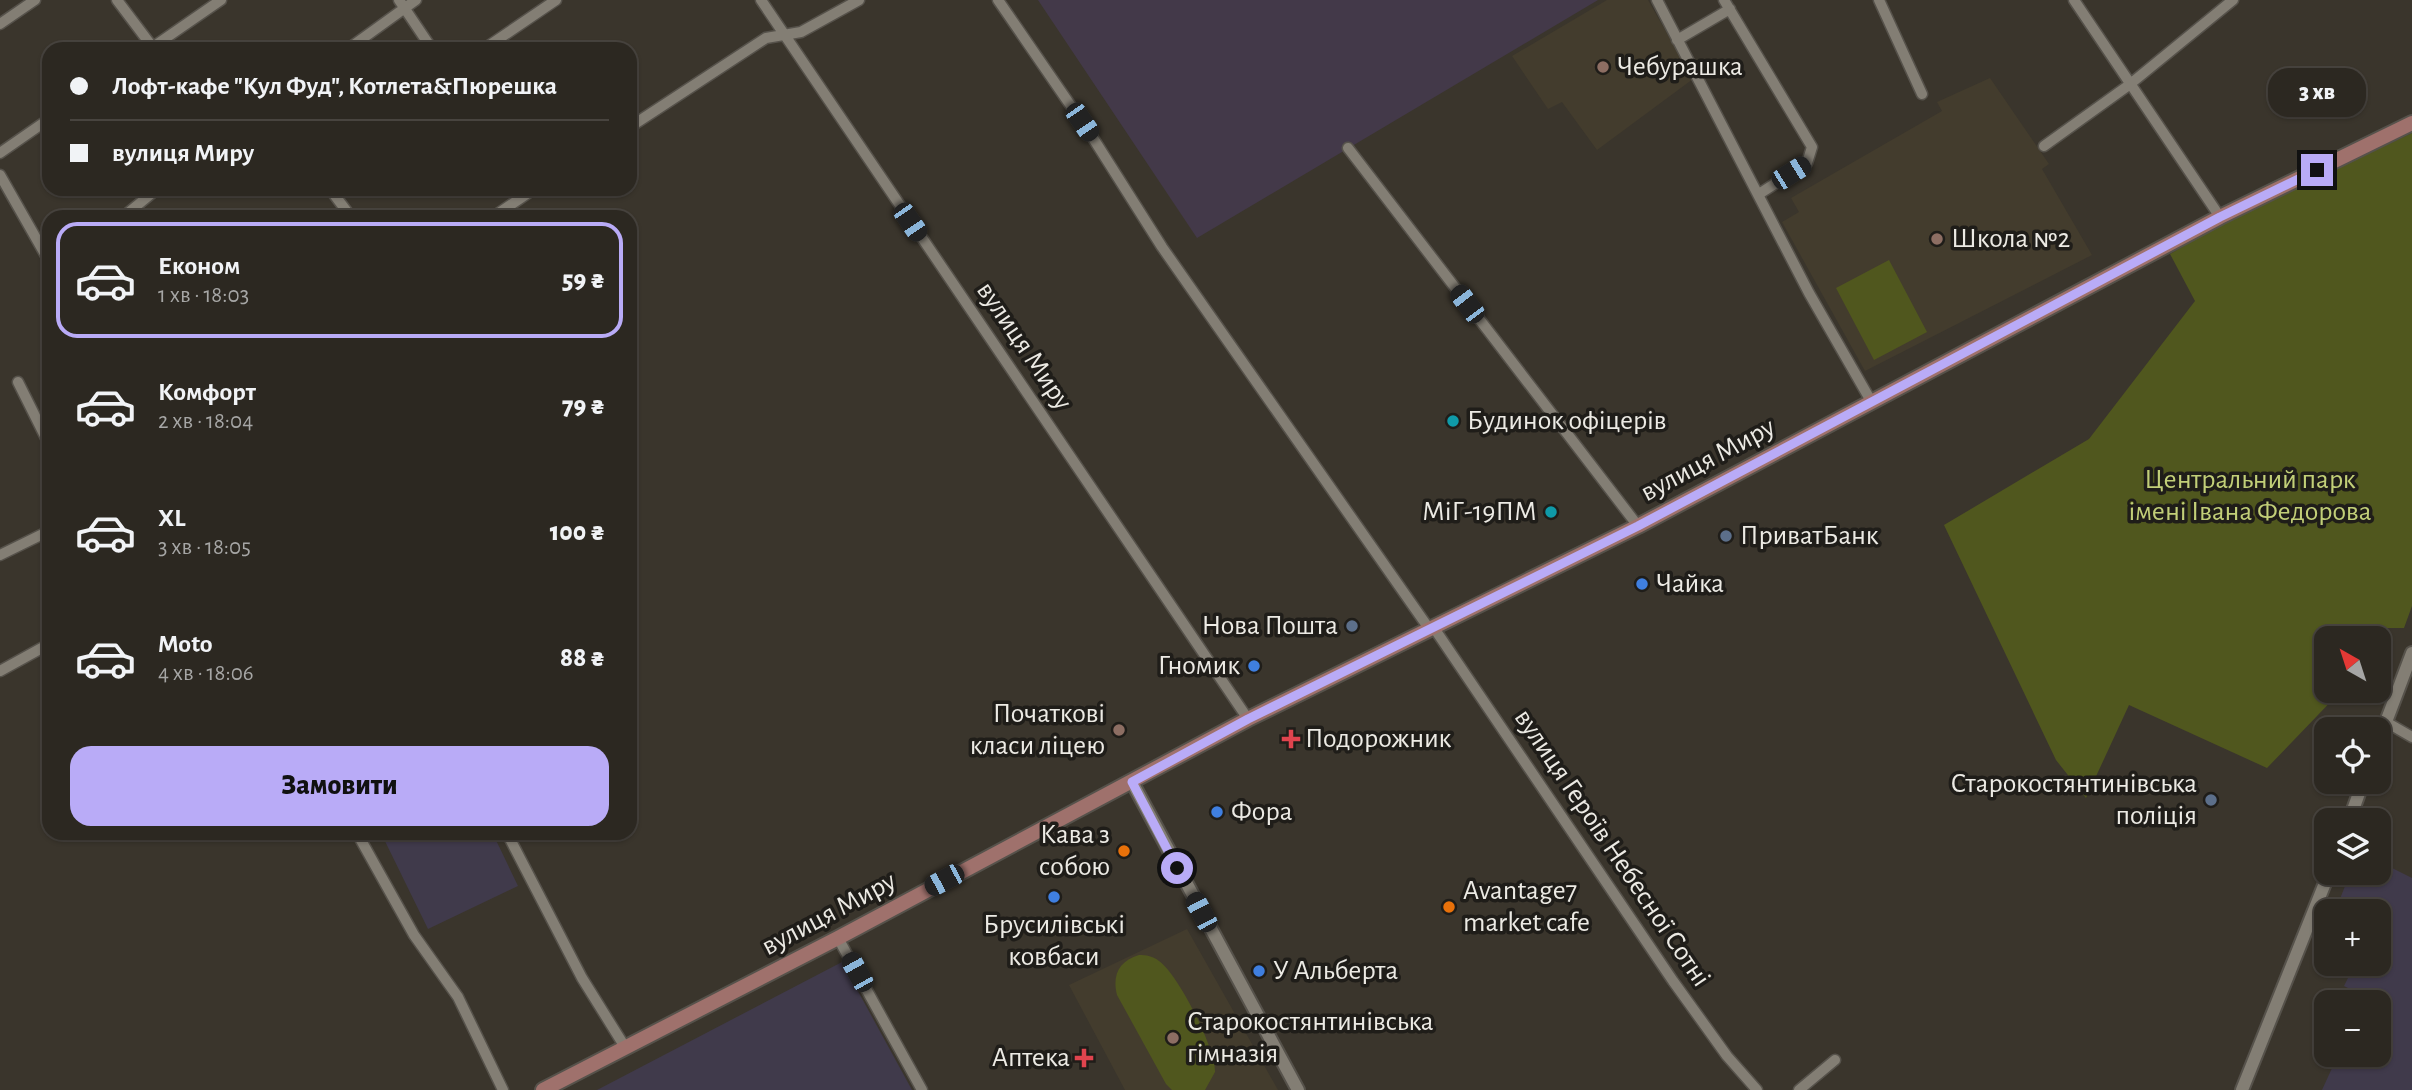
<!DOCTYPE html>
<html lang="uk">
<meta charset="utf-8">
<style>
:root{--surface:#2c2821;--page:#38342e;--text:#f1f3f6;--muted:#a6a6a5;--line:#48443f;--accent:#b9abf7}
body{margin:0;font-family:"Alegreya Sans",sans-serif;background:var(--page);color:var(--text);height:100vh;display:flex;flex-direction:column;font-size:26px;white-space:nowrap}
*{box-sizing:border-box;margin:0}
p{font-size:23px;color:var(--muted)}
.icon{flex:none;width:38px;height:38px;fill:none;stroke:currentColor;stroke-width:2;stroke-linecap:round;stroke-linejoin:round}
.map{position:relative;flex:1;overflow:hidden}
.sheet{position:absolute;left:42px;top:210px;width:595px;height:630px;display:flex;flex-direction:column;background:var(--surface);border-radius:21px;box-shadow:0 2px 5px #0004,0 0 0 2px var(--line)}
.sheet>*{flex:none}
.banner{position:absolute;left:42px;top:42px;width:595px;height:154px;border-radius:21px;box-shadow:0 2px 5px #0004,0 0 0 2px var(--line);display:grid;align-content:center;height:154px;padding:0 28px;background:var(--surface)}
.needle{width:46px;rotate:321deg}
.fabs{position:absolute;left:2314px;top:626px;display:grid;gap:14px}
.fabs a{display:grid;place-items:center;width:77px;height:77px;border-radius:14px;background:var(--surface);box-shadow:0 2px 5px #0004,0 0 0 2px var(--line);font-size:35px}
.end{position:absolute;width:32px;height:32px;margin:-16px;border:9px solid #b9abf7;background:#111;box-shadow:0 0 0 4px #111}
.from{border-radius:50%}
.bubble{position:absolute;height:49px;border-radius:21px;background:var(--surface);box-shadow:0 2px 5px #0004,0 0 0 2px var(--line);font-size:23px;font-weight:800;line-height:49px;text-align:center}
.car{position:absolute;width:21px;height:42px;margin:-21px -10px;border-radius:9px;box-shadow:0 0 5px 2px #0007;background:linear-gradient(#222 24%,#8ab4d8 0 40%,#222 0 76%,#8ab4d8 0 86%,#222 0)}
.banner b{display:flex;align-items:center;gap:24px;height:66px;font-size:26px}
.banner b+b{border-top:2px solid var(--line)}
.banner i{width:18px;height:18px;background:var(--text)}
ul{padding:12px 0 0;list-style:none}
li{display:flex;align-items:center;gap:21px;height:116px;margin:0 14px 10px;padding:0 14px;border:4px solid transparent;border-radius:21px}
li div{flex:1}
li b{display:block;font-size:26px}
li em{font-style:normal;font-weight:800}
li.current{border-color:var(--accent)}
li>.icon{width:63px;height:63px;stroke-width:1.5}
.primary-button{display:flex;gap:14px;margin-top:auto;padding:14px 28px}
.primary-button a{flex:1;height:80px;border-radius:21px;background:var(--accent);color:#111;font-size:28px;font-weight:800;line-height:80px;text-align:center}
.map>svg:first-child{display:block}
.built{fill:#433c2d}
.industrial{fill:#403a4b}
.medical{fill:#433949}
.green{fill:#50571e}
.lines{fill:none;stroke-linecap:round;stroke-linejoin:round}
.minor-casing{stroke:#56524b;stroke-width:13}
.tertiary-casing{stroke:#56524b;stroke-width:16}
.secondary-casing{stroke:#56524b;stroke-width:18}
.minor{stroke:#837e74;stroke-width:10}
.tertiary{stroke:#837e74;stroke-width:12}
.secondary{stroke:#9f716c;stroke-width:14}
.route{stroke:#b9abf7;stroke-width:9}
.education-dot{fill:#8d6e63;stroke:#1f1d19;stroke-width:2.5}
.culture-dot{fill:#0f9aa8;stroke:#1f1d19;stroke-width:2.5}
.service-dot{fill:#5c6f8a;stroke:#1f1d19;stroke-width:2.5}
.shop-dot{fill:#3f7fe0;stroke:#1f1d19;stroke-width:2.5}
.health-dot{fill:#e0444e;stroke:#1f1d19;stroke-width:2.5}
.food-dot{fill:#e8710a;stroke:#1f1d19;stroke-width:2.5}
.labels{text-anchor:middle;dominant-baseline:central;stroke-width:7;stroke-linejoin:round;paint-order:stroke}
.poi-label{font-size:28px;fill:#eceae4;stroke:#1f1d19;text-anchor:start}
.street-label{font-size:28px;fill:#eceae4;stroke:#1f1d19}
.park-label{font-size:28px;fill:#c2cf78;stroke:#1f1d19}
</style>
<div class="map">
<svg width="2412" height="1090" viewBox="0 0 2412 1090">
<rect width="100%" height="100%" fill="#3a352c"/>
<!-- built -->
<path class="built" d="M1607,0h41l45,79 -96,71 -35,-48 -14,7 -36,-53z
M1990,78l59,86 -7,5 50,86 -227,116 -83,-149 17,-10 -8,-14 151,-87 -5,-9z
M1187,929l91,161h-153l-56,-105z"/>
<!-- industrial -->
<path class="industrial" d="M381,833h117l-4,3 24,50 -90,43z
M2378,861l34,17v212h-90l16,-35h40v-52h-14l2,-6 -22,-11 11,-22h23v-52h-43l15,-39h28z
M842,962l70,128h-315z"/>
<!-- medical -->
<path class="medical" d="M1038,0h560l-401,238z"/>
<!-- green -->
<path class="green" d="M2412,133v473l-8,22h-32l-11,11h-35v52h15l-74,77 -138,-63 -43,93 -30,-38 -112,-235 145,-86 106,-138 -25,-47 67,-39z
M1889,260l38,72 -53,28 -38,-72z
M1139,955c7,0 14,1 20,6 19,13 57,88 56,111l-10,18h-33l-6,-6 -49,-89c-5,-20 2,-34 22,-40z"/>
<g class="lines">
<defs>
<path id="minor" d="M117,0l37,49
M399,0l33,49
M761,0l487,719
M998,0l95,138 69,109 268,383
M1657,0l152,293 62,108
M1724,0l88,147 -5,16 -48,31
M1879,0l43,94
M2074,0l146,217
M0,24l35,-24
M1677,40l53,-31
M150,49l71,-49
M348,49l68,-49
M484,49l72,-49
M630,127l136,-89 35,-6 58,-32
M2044,146l85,-61 104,-85
M1348,148l290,378
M0,153l49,-34
M0,175l49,86
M330,189l21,28
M123,217l34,-28
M493,217l41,-28
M18,382l31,62
M0,555l49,-24
M1434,628l239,353 54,75 30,34
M0,671l49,-27
M2386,722l26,15
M357,833l57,102 44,62 45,93
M508,835l74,143 43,69
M838,938l84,152
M1799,1090l36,-30"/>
<path id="tertiary" d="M2378,743l34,-90
M1132,782l166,308
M2349,821l14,-39
M2242,1090l87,-217"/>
<path id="secondary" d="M543,1090l295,-152 410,-219 390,-193 582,-309 192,-94"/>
</defs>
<!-- minor casing -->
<use href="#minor" class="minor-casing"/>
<!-- tertiary casing -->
<use href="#tertiary" class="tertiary-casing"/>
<!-- secondary casing -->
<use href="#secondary" class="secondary-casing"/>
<!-- minor -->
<use href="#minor" class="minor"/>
<!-- tertiary -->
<use href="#tertiary" class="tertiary"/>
<!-- secondary -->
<use href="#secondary" class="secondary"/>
</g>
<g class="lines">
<!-- route -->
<path class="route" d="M1177,868l-45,-86 116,-63 390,-193 582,-309 97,-47"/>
</g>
<!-- markers -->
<g class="education-dot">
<circle cx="1603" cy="67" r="7"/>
<circle cx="1937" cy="239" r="7"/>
<circle cx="1119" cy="730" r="7"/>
<circle cx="1173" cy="1038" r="7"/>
</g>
<g class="culture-dot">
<circle cx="1453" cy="421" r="7"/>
<circle cx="1551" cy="512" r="7"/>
</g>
<g class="service-dot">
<circle cx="1726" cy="536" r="7"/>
<circle cx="1352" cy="626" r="7"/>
<circle cx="2211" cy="800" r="7"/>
</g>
<g class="shop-dot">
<circle cx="1642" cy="584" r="7"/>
<circle cx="1254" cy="666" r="7"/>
<circle cx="1217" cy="812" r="7"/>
<circle cx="1054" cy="897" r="7"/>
<circle cx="1259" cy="971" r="7"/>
</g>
<g class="health-dot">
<path d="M1287.5 728.5h7v7h7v7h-7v7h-7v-7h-7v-7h7z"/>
<path d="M1080.5 1047.5h7v7h7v7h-7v7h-7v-7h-7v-7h7z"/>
</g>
<g class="food-dot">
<circle cx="1124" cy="851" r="7"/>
<circle cx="1449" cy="907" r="7"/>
</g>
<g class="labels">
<!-- poi labels -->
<g class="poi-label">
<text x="1617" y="67">Чебурашка</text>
<text x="1951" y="239">Школа №2</text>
<text x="1467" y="421">Будинок офіцерів</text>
<text x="1537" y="512" text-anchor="end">МіГ-19ПМ</text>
<text x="1740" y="536">ПриватБанк</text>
<text x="1656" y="584">Чайка</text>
<text x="1338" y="626" text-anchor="end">Нова Пошта</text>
<text x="1240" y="666" text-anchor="end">Гномик</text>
<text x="1105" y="714" text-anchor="end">Початкові<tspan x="1105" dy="32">класи ліцею</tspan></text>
<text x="1305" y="739">Подорожник</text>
<text x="2197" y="784" text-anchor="end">Старокостянтинівська<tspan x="2197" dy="32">поліція</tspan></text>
<text x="1231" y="812">Фора</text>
<text x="1110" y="835" text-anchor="end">Кава з<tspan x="1110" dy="32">собою</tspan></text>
<text x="1463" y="891">Avantage7<tspan x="1463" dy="32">market cafe</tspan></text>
<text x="1054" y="925" text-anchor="middle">Брусилівські<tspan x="1054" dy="32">ковбаси</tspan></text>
<text x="1273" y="971">У Альберта</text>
<text x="1187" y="1022">Старокостянтинівська<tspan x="1187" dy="32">гімназія</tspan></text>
<text x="1070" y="1058" text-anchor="end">Аптека</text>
</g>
<!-- street labels -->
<g class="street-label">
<text transform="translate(1024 346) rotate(56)">вулиця Миру</text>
<text transform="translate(1708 460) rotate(-28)">вулиця Миру</text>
<text transform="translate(1612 848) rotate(56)">вулиця Героїв Небесної Сотні</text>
<text transform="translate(829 914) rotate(-28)">вулиця Миру</text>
</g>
<!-- park labels -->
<g class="park-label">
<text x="2250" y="480">Центральний парк<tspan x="2250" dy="32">імені Івана Федорова</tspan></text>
</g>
</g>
</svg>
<div class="fabs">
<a><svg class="needle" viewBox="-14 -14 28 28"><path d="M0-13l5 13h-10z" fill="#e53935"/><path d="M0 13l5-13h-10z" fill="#a6a6a5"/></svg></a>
<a><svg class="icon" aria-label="locate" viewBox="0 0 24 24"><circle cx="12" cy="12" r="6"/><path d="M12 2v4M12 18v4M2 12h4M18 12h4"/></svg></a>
<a><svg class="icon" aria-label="layers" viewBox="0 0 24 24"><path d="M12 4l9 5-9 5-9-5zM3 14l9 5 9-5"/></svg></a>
<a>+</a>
<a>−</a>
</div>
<i class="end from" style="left:1177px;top:868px"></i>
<i class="end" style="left:2317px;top:170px"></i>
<div class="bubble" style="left:2268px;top:68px;width:98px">3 хв</div>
<i class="car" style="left:1082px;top:122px;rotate:146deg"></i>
<i class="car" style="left:1791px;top:173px;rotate:58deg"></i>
<i class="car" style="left:910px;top:222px;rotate:146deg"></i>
<i class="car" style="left:1467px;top:304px;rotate:323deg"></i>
<i class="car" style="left:944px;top:880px;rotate:242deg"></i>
<i class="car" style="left:1201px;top:912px;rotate:332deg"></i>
<i class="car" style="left:857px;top:972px;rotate:331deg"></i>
<div class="banner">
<b><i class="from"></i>Лофт-кафе &quot;Кул Фуд&quot;, Котлета&amp;Пюрешка</b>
<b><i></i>вулиця Миру</b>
</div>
<section class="sheet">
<ul>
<li class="current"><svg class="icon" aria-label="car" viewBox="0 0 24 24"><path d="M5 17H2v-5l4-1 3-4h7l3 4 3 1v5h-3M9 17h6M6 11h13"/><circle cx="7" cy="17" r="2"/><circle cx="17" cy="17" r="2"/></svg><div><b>Економ</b><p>1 хв · 18:03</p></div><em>59 ₴</em></li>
<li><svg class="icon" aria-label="car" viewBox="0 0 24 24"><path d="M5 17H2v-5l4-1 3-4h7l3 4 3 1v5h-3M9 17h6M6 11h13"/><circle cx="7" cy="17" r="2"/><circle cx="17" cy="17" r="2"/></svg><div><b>Комфорт</b><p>2 хв · 18:04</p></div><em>79 ₴</em></li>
<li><svg class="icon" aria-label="car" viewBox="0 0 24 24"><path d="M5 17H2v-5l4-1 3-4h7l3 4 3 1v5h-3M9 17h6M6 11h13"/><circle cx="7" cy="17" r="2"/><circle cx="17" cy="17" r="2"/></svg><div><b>XL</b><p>3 хв · 18:05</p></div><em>100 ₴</em></li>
<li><svg class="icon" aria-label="car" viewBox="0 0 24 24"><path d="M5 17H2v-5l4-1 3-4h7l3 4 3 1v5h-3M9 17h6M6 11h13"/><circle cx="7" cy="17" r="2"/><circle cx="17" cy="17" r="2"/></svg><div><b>Moto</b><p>4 хв · 18:06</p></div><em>88 ₴</em></li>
</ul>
<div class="primary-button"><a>Замовити</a></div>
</section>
</div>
